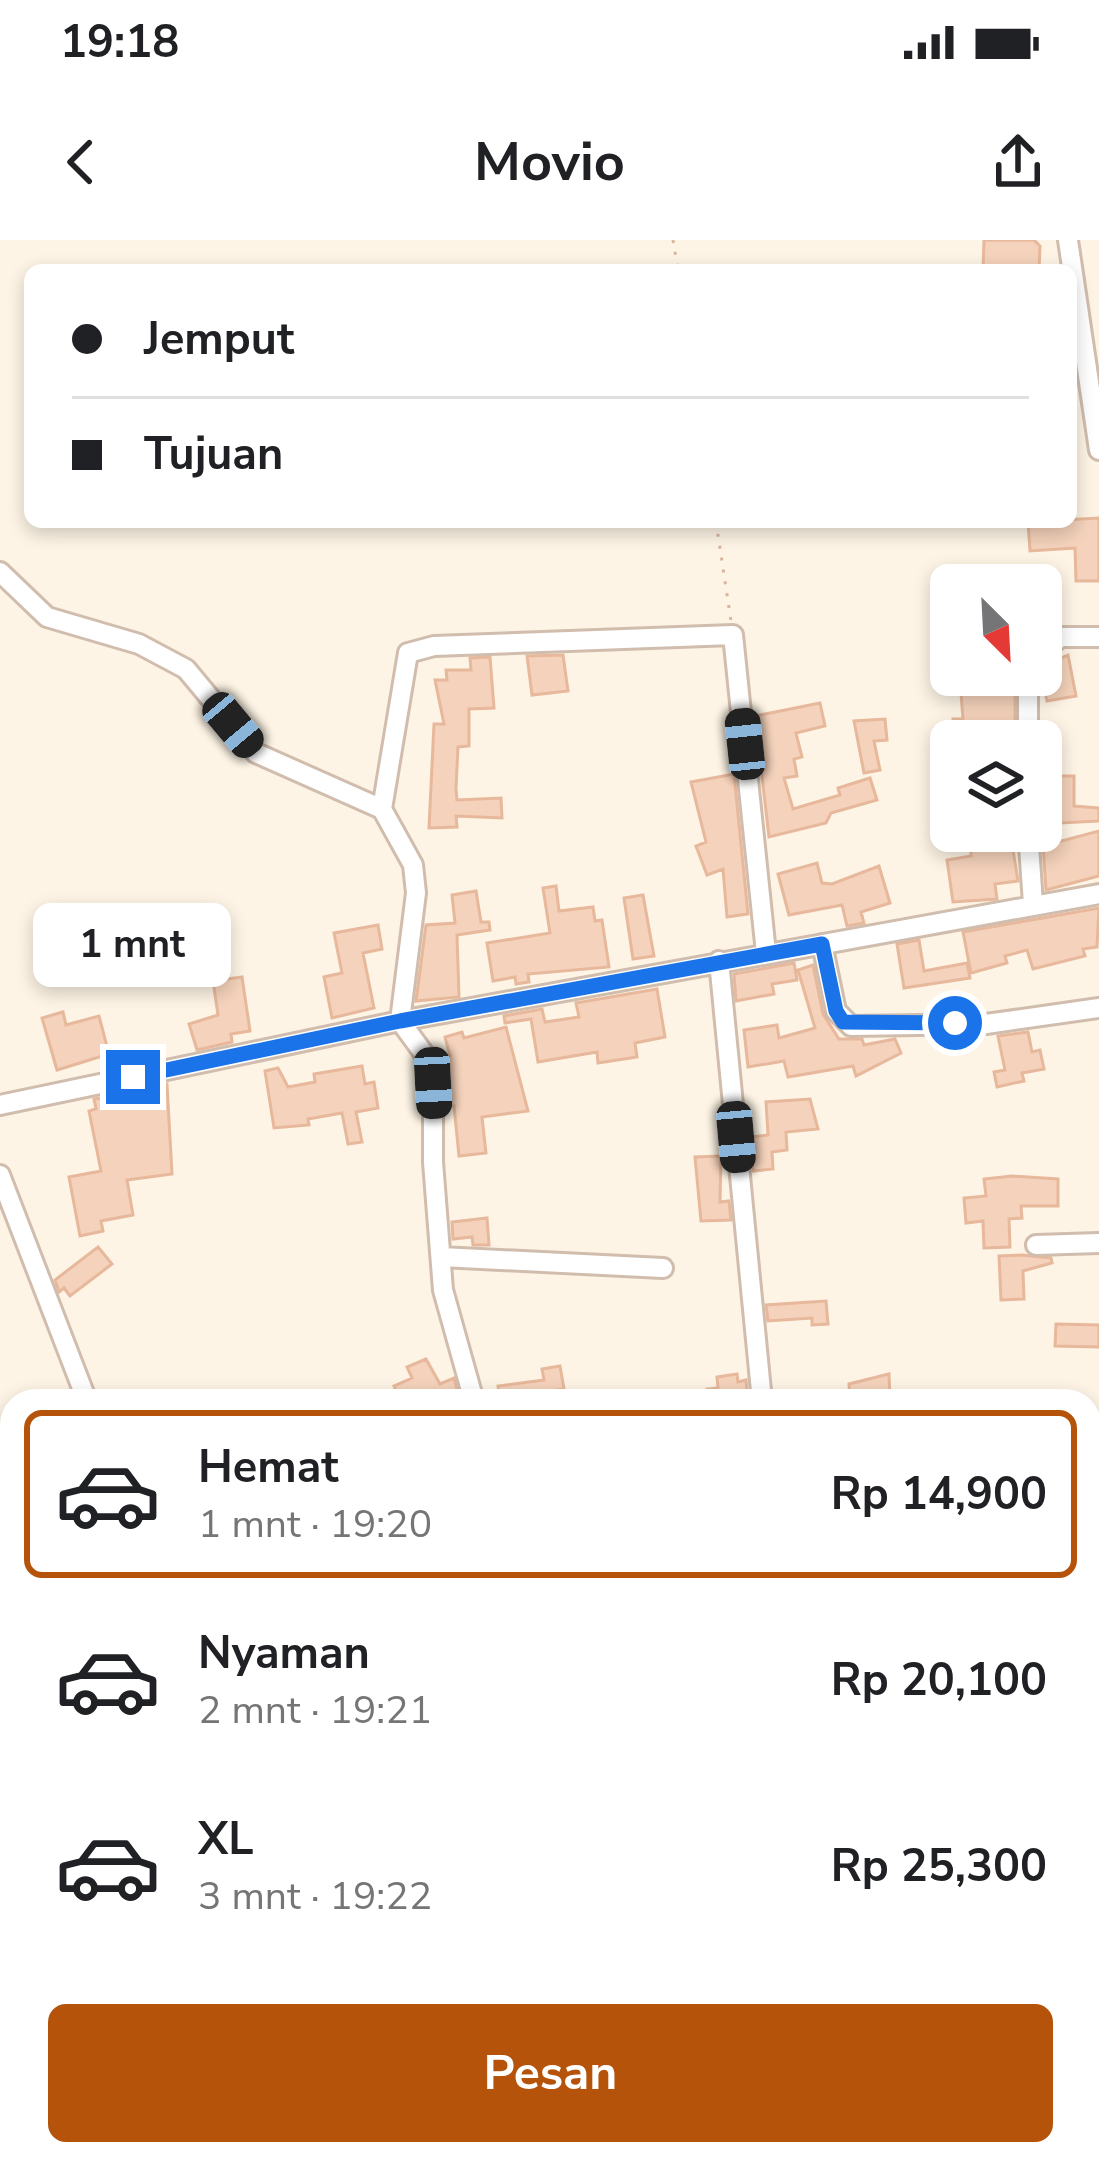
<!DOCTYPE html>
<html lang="id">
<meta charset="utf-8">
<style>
:root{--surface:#fff;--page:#f2f2f2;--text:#202124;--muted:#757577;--line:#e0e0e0;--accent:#b45309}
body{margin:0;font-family:"Nunito Sans",sans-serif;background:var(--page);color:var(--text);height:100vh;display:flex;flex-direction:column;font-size:45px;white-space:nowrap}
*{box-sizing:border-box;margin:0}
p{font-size:39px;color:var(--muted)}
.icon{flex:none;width:66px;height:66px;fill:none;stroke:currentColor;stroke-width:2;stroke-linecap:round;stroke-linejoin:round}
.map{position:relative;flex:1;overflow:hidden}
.drawer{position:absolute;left:0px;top:1149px;width:1101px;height:777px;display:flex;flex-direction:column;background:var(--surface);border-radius:36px 36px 0 0;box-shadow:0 6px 18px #0003}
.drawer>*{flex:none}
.banner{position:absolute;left:24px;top:24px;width:1053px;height:264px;border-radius:18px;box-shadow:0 6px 18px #0003;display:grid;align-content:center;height:264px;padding:0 48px;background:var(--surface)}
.needle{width:78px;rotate:156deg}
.fabs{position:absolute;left:930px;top:324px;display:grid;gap:24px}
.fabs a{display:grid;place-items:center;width:132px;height:132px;border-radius:18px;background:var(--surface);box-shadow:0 6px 18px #0003;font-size:60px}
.end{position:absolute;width:54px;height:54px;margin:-27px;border:15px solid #1a73e8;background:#fff;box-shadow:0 0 0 6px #fff}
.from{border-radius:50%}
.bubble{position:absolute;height:84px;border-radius:18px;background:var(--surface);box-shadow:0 6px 18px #0003;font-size:39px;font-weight:700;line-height:84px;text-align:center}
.car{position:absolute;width:36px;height:72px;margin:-36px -18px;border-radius:15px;box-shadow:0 0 9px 3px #0007;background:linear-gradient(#222 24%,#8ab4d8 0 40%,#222 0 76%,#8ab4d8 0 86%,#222 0)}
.banner b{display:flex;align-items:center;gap:42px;height:114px;font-size:45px}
.banner b+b{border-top:3px solid var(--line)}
.banner i{width:30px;height:30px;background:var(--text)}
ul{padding:21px 0 0;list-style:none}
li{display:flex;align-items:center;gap:36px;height:168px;margin:0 24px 18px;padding:0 24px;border:6px solid transparent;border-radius:18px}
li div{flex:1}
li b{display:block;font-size:45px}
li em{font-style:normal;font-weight:700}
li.on{border-color:var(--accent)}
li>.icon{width:108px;height:108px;stroke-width:1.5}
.primary-button{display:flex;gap:24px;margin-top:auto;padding:24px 48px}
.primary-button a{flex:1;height:138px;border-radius:18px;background:var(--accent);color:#fff;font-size:48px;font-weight:700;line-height:138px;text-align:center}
.status{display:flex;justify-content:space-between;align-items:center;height:84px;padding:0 60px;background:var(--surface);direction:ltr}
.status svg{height:33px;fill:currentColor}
header{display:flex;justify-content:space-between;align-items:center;height:156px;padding:0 48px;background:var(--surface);font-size:54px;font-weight:700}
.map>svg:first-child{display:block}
.building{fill:#f4d2bb;stroke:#e7b89b;stroke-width:3}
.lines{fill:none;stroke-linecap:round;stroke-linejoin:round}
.minor-casing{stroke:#d1bdad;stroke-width:24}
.path{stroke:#d9b59e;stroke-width:3;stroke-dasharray:3 9;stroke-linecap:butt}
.minor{stroke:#fff;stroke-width:18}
.route{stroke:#1a73e8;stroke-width:15}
</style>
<div class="status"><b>19:18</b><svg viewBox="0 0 49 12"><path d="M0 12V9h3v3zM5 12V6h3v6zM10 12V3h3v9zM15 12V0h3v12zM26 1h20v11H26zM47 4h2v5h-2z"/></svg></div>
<header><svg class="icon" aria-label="back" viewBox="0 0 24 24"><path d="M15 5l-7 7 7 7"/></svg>Movio<svg class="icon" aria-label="share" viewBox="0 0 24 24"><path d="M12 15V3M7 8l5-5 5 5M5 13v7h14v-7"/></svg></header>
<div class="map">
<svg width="1099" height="1925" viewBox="0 0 1099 1925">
<rect width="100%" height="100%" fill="#fdf4e5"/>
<!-- building -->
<path class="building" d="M984,0h50l6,6 -1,24h-56z
M1099,278v63h-23l-1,-33 -45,3 -2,-29z
M563,415l5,36 -36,4 -5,-39z
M1068,415l8,41 -29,5 -5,-26 9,-2 -2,-10z
M490,417l4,51 -25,1v37l-11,1 -2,41 1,12 44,-2 1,20 -46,-2 1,11 -28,1 5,-104h10l-9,-44h12l-1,-10h25l-1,-12z
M974,435h41v59l-60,5 -2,-20h10l-3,-39z
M820,463l5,23 -29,7 6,24 -8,2 3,17 -13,2 9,31 47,-14 -2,-7 32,-10 7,22 -46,13 -5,10 -57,14 -14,-121z
M885,479l2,21 -13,1 6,29 -16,3 -10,-52z
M734,534l14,140 -21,3 -4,-48 -16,6 -11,-29 10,-4 -15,-60z
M1042,536h32v30l25,2v13l-58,3z
M970,591h40l8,50 -23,3 2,15 -44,3 -6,-42 24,-4z
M1099,591v45l-53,14 -3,-44z
M817,623l5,20 10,1 47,-18 11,37 -29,9 3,11 -17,3 -5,-21 -53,10 -11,-41z
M556,646l3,25 34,-4 2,14 7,-1 7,47 -81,7 1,8 -13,2 -1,-7 -22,4 -6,-38 63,-10 -7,-45z
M476,651l5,31h8l1,8 -33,5 2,62 -43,4 10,-76 29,-2 -3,-28z
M643,655l11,61 -21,3 -9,-61z
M1099,668l-2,39 -14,2 2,7 -52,13 -6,-19 -22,6 2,7 -36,10 -8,-41z
M378,685l4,24 -19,4 11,55 -42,10 -8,-41 18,-4 -8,-40z
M919,700l5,31 43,-8 3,15 -66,10 -7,-44z
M794,723l3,17 -25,4 2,10 -38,7 -2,-27z
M813,725l10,49 16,25h23l2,6 31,-6 6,14 -45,23 -3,-10 -65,11 -4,-16 -36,6 -4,-37 33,-5 2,13 36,-10 -17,-58z
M242,737l8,54 -19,3 1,8 -35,8 -8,-26 29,-9 -5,-34z
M657,749l8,48 -30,6 2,14 -39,6 -1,-11 -59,10 -7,-43 -26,4 -1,-7 38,-7 3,13 34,-5 -3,-14z
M63,772l3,13 33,-9 10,38 -52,16 -15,-52z
M506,787l22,84 -46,6 4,36 -27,3 -5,-50 -8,2 -6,-49 10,-3 -5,-19 17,-5 2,6z
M1028,792l4,20 8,-2 4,19 -22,4 2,8 -27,6 -3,-15 11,-2 -7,-34z
M362,826l3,18 9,-2 4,26 -22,4 6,30 -14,2 -6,-31 -34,6 1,6 -35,3 -9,-57 13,-3 10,19 27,-5 -1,-8z
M167,844l5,90 -45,6 6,35 -32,6 2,10 -23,5 -11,-59 32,-6 -12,-60 7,-2 -2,-10 55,-7v-4z
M810,859l8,30 -32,3 1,18 -15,2 1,17 -20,2 -3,-34 18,-2 -2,-33z
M721,916l-1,46 9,-1 2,19 -30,1 -6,-64z
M1012,936l46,3v27h-37l1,12 -13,1 1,28 -26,1 -1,-27 -17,2 -2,-25 22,-2 -2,-17z
M487,978l2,27h-16l-1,-8 -19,2 -1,-17z
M98,1007l14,17 -42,32 -6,-8 -5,4 -4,-12z
M1022,1015l29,3 1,5 -29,8 1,28 -23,1 -2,-44z
M826,1061l2,23 -16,1v-7l-44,3 -2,-16z
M1056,1084l43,1v22l-44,-1z
M426,1119l14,25 14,-6 6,23h-59l-7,-15 18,-8 -5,-11z
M560,1126l4,23 -15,2 1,10h-50l-2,-15 46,-6 -2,-11z
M737,1134l1,8 8,-2 2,21h-39l-2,-12 11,-1 -1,-11z
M889,1134l1,25 -40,2 -1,-17z"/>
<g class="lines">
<defs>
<path id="minor" d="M1068,0l31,210
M0,332l47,45 92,27 47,25 70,84 126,56
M1041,412l20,-15h38
M1028,435v66
M1028,591l5,73
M822,704l14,67 15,15 135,-2 113,-16
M719,721l43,440
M0,865l400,-84 699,-127
M0,935l87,226
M1036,1005l63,-2
M441,1017l222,11
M474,1161l-31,-111 -10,-128v-79l-8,-28 -25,-34 16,-128 -3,-28 -31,-56 26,-156 26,-7 299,-11 33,318
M0,1329l12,-6
M1089,1332l10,-81
M1089,1445l10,6
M1089,1624h10
M0,1686l12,-2
M1089,1785l10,2
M340,1914l3,11
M778,1914v11
M965,1914l71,5
M388,1925l105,-11"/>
</defs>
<!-- minor casing -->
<use href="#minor" class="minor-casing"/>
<!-- path -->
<path class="path" d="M673,0l5,30
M716,282l15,99"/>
<!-- minor -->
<use href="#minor" class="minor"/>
</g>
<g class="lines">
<!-- route -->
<path class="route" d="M133,837l267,-56 422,-77 14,67 7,11 112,1"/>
</g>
</svg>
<div class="fabs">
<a><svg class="needle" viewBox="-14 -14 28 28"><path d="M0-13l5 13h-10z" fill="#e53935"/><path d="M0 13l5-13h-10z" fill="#757577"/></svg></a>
<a><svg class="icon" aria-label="layers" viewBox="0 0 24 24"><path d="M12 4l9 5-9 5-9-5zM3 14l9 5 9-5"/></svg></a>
</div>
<i class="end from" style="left:955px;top:783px"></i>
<i class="end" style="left:133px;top:837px"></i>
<div class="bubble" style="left:33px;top:663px;width:198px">1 mnt</div>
<i class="car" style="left:233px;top:485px;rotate:140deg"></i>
<i class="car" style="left:745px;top:504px;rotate:354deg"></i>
<i class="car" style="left:433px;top:843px;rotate:177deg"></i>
<i class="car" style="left:736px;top:897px;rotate:175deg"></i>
<div class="banner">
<b><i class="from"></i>Jemput</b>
<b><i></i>Tujuan</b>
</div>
<section class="drawer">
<ul>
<li class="on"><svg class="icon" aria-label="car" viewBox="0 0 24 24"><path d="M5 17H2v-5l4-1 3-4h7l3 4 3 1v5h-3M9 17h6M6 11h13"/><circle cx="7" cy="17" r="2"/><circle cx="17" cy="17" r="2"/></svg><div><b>Hemat</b><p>1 mnt · 19:20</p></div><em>Rp 14,900</em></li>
<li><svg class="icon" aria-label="car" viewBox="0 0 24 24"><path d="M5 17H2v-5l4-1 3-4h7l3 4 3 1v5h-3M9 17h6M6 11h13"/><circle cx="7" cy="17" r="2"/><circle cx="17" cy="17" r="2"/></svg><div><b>Nyaman</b><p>2 mnt · 19:21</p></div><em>Rp 20,100</em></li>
<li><svg class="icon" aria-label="car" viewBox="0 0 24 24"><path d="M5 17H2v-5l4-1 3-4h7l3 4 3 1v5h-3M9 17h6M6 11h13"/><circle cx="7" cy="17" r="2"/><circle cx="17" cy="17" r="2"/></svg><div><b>XL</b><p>3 mnt · 19:22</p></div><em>Rp 25,300</em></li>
</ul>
<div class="primary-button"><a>Pesan</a></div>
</section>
</div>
